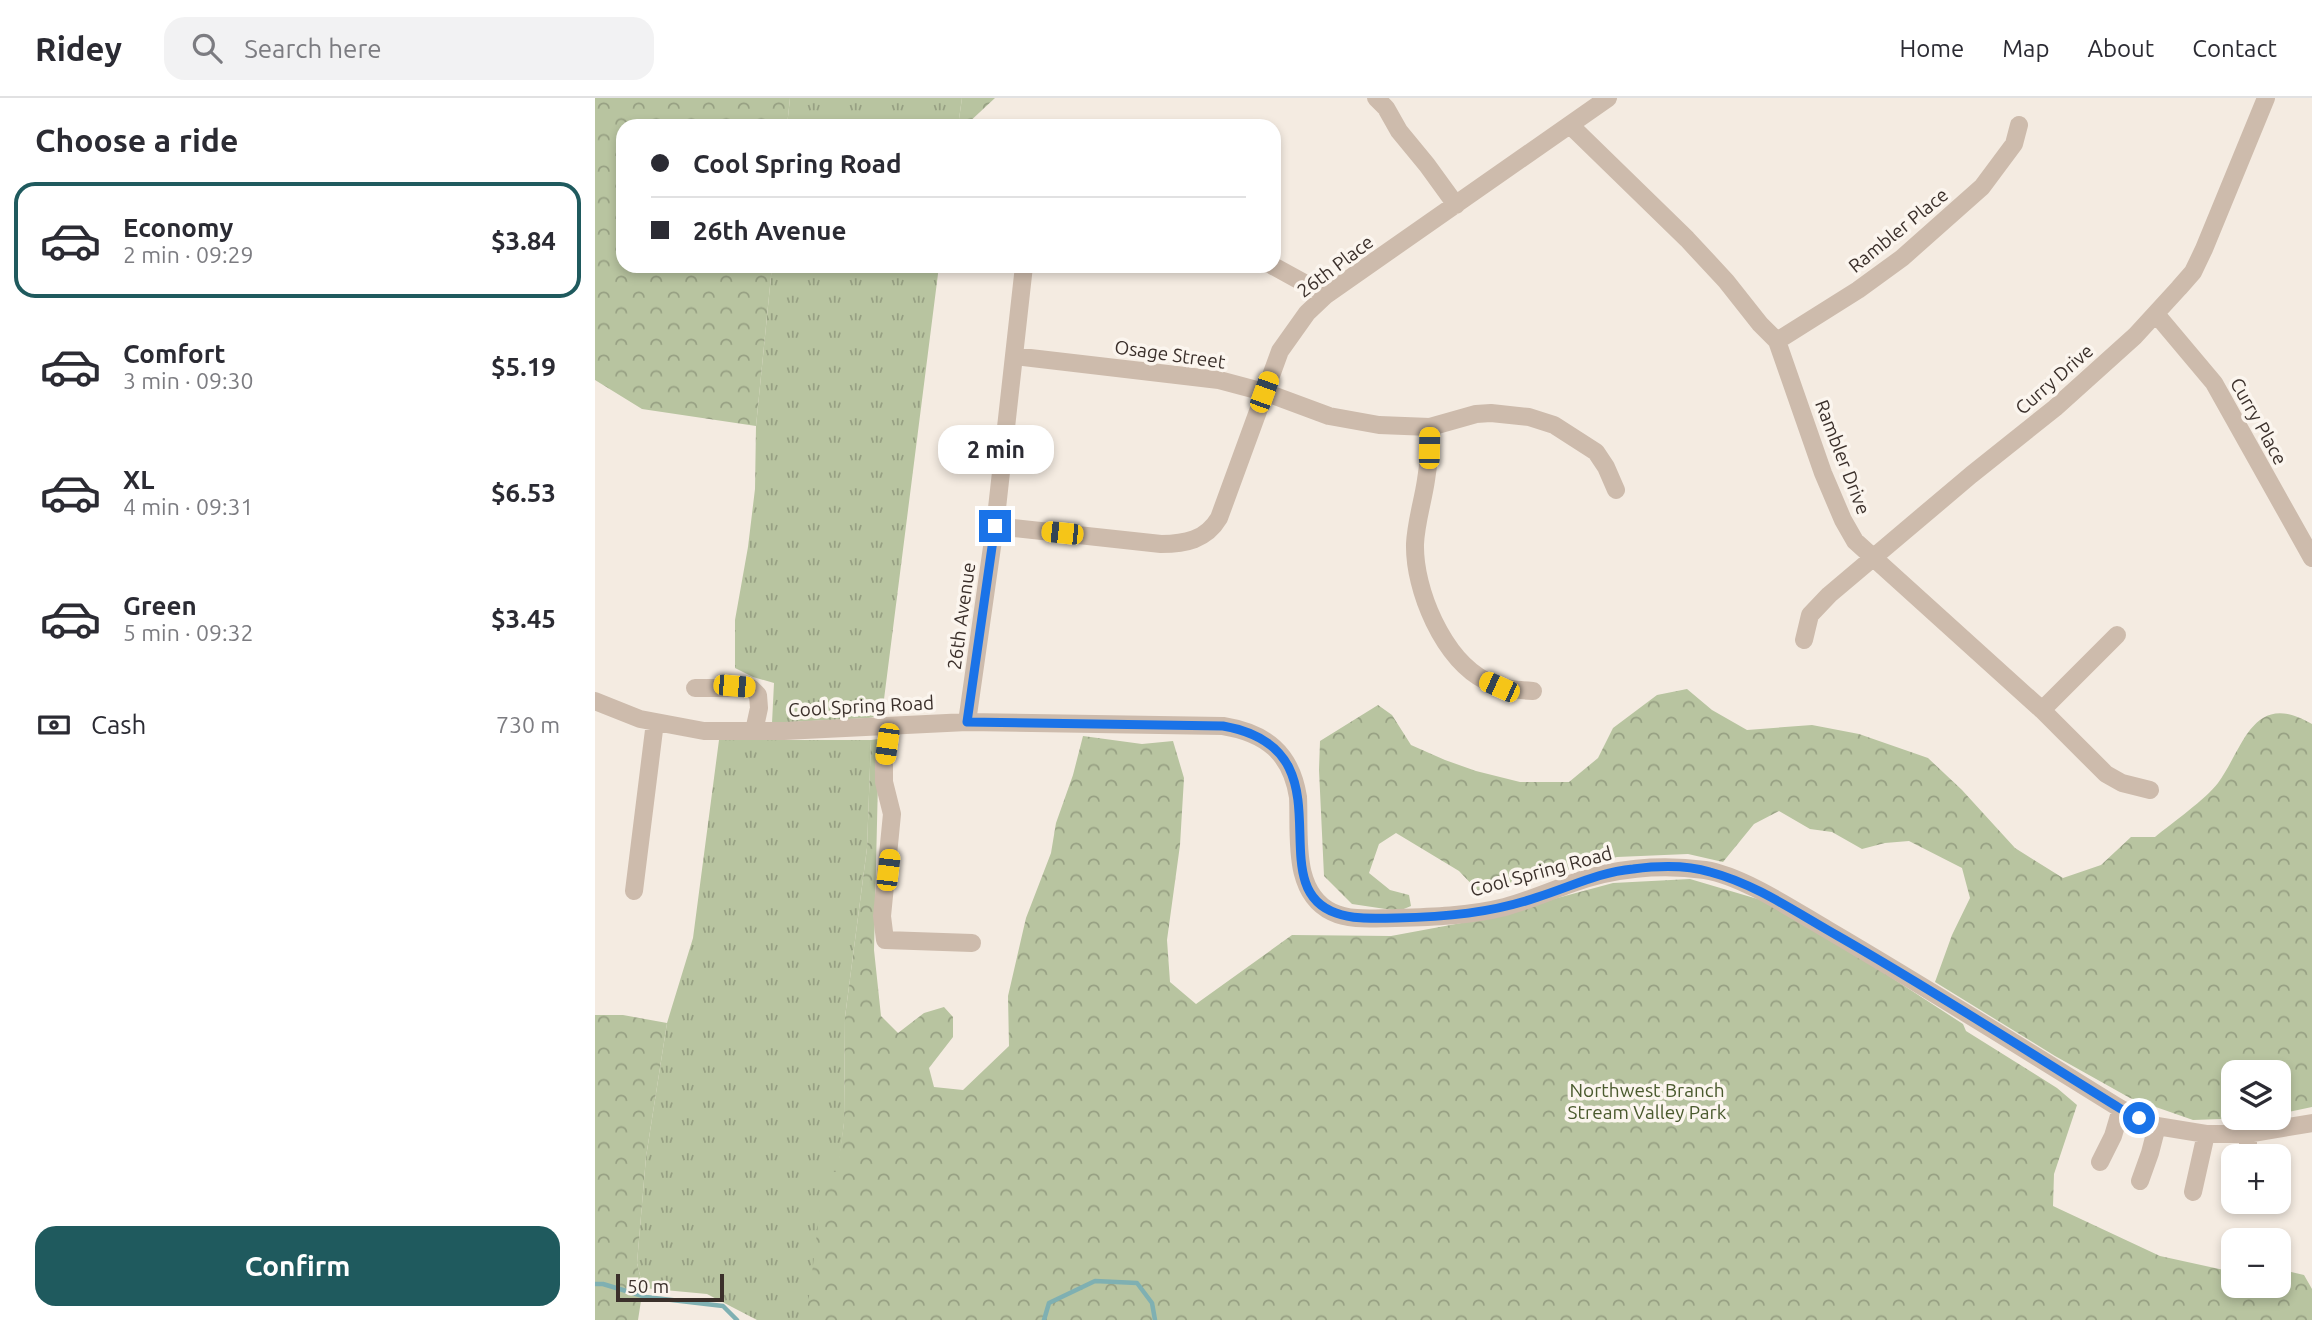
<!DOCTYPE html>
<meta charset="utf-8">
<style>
:root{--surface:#fff;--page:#f2f2f3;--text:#2b2b33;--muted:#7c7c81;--line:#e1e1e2;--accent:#1f5a5e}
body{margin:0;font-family:Ubuntu,sans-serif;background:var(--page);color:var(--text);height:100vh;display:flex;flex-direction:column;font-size:26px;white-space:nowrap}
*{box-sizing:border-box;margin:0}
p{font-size:23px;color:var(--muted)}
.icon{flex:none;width:38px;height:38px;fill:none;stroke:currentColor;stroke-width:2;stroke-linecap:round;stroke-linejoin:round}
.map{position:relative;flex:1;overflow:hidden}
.sheet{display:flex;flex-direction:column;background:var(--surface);width:595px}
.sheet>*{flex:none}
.hud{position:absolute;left:21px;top:21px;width:665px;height:154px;border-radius:21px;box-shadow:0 4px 10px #0003;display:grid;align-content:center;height:154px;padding:0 35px;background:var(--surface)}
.controls{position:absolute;left:1626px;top:962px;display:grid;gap:14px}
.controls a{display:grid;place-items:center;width:70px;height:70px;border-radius:14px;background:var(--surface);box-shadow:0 4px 10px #0003;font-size:35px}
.scale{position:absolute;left:21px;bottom:18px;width:108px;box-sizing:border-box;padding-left:7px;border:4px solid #3b302b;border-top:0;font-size:19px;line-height:24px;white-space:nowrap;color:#3b302b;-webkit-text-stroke:5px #fbf5ee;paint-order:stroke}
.end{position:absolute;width:32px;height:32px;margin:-16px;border:9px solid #1a73e8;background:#fff;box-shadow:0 0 0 4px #fff}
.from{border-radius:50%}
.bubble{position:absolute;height:49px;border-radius:21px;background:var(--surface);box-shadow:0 4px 10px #0003;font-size:23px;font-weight:700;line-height:49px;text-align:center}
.car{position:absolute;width:21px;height:42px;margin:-21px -10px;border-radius:9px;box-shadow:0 0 5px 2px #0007;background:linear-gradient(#f5c518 24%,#345 0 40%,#f5c518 0 76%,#345 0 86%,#f5c518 0)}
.hud b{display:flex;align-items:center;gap:24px;height:66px;font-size:26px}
.hud b+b{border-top:2px solid var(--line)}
.hud i{width:18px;height:18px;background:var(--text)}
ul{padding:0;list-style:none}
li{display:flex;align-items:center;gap:21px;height:116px;margin:0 14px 10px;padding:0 21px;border:4px solid transparent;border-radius:21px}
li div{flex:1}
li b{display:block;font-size:26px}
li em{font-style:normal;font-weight:700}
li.active{border-color:var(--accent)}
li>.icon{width:63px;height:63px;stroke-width:1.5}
h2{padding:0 35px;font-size:32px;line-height:84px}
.pay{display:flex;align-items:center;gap:18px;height:77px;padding:0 35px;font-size:26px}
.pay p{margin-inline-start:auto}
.primary-button{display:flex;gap:14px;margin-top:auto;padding:14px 35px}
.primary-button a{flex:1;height:80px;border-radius:21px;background:var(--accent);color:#fff;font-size:28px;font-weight:700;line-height:80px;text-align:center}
header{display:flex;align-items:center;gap:42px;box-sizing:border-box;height:98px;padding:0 35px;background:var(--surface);border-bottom:2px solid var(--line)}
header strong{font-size:33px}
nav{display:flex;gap:38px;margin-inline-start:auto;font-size:24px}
.search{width:490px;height:63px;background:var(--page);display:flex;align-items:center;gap:18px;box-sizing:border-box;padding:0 24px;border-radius:21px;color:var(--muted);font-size:26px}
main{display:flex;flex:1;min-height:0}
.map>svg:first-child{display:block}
.grass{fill:url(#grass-tufts)}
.forest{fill:url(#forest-crowns)}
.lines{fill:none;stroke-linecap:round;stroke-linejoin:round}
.stream{stroke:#7fb0b2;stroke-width:4.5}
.minor{stroke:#cdbbac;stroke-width:18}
.route{stroke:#1a73e8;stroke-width:9}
.labels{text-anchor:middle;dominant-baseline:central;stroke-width:7;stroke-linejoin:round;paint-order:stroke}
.street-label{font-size:19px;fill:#3b302b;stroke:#fbf5ee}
.park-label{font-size:19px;fill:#4a5a2e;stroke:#fbf5ee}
</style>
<header>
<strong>Ridey</strong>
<div class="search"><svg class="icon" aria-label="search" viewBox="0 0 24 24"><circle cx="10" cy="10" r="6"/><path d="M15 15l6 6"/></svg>Search here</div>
<nav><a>Home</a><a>Map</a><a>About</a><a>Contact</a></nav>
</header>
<main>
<section class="sheet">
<h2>Choose a ride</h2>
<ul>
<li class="active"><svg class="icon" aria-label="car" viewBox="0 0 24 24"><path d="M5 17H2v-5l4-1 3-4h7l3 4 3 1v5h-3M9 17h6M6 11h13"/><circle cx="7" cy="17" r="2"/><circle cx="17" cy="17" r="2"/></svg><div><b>Economy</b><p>2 min · 09:29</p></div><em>$3.84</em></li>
<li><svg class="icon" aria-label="car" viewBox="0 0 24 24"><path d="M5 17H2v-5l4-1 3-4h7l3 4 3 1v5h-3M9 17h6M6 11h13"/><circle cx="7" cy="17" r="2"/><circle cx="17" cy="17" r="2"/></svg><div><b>Comfort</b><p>3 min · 09:30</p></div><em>$5.19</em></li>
<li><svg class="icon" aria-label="car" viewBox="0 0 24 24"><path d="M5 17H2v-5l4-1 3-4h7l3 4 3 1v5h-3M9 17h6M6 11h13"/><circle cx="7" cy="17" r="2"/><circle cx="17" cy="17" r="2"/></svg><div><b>XL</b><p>4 min · 09:31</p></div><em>$6.53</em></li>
<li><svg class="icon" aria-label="car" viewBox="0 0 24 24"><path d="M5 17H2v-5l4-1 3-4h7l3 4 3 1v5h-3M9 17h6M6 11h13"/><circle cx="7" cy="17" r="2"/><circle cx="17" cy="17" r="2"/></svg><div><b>Green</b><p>5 min · 09:32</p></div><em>$3.45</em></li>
</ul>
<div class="pay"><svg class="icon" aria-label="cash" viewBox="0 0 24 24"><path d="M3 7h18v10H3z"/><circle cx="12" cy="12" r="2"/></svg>Cash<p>730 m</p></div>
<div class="primary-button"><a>Confirm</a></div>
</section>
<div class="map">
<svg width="1717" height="1222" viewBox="0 0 1717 1222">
<defs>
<pattern id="grass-tufts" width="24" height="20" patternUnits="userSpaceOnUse" patternTransform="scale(1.75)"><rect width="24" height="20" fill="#b8c4a0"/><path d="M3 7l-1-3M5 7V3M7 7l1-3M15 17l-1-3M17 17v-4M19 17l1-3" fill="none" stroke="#97a083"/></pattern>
<pattern id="forest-crowns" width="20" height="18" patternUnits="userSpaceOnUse" patternTransform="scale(1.75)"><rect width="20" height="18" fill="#b8c4a0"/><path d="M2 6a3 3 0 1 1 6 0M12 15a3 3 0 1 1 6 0" fill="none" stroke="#97a083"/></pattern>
</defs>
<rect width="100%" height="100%" fill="#f4ebe1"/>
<!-- grass -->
<path class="grass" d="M195,0h172l-4,28h-171z
M177,168h167l-57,449 -13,3 -97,5 2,-40 -21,-6 -18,-9v-48l13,-73 7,-58 1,-63z
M124,642h152l-4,108 -22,169 -1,106 -24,197h-63l-50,-26 -64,-6 -6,-25 9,-106 21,-134 26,-85z"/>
<!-- forest -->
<path class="forest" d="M0,0h195l-3,28h-164v140h149l-16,160 -114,-17 -47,-29z
M367,0h33l-30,28h-7z
M1092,591l25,21 35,20 65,-5 47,9 69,24 34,32 53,58 48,30 38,-13 30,-28h24c17,-14 51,-38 63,-54 26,-36 35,-94 94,-59v383l-33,7v-41h-46v45h17l-57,2 -63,-22 -75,-42 -120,-74 17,-47 18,-37 -8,-30 -53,-27 -24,2 -23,6 -30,-17 -22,-3 -31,-18 -25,13 -31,38 -35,-8 -71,3 -137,36 -21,-22 -63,-38 -17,11 -10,29 21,17 19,5 2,11 -12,5 -47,-7 -28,-28 -5,-106 1,-29 58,-36 14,10 19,30 34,15 31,11 44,11h49l29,-24 15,-30 44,-33z
M488,638l59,8 31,-3 11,37 -4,67 -13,95 3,42 26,22 96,-69 99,1 81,-15 141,-38 77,-4 71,21 111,65 91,59 3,7 91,57 20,17 -23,69 -1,32 107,50 73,16v14h46v-17l25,6 8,14v31h-1506l19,-149 12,1 7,-49 1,-106 22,-169 4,-108 8,-1 -5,211 7,66 17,17 26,-20 20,-6 9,10v20l-24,31 5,19 29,3 46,-44 -1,-50 18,-78 25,-65 5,-30 17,-48z
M0,917h28l44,8 -21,134 -9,106 6,25 -5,32h-43z"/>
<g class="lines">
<!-- stream -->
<path class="stream" d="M0,1186h8l43,13 77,9 14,14
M449,1222l5,-17 46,-22 42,2 15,20 3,17"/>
<!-- minor -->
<path class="minor" d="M781,0l10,10 13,23 28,34 29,40
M976,28l116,113 39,42 34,43 17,17 46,132 20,47 12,21 187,169 64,64 16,9 28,7
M678,168l53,29
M1561,216l58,69 98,175
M1182,243l81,-51 44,-32 80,-71 32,-43 5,-19
M419,258l205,24 45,12 65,24 50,9 51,2 46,-13 15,-1 38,4 25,8 42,27 10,15 10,23
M835,329c0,18 -1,35 -4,53 -3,21 -10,42 -11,64 -1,46 28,115 71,137 15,8 31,9 47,10
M400,428l166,18c24,0 45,-4 58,-26l61,-167 27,-38 19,-18 282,-197
M1209,542l6,-25 19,-20 142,-120 84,-67 80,-72 44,-48 14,-16 11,-23 62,-151
M100,590h56l7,7 1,13 -5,23
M0,603l45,18 64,12h80l183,-9 256,4c43,7 68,27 75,71 2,37 -7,95 34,115 18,9 43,6 63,6 36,-1 74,-2 110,-11 22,-6 43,-15 65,-23 42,-16 90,-20 135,-14 38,6 90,41 123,60 99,58 196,119 293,179l36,17 49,8h42l64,-11
M1447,612l75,-75
M372,624l28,-196 29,-260
M294,628l-5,36v20l8,32 -10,102 3,24 87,3
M39,793l21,-169
M1653,1059v-23
M1505,1064l13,-26 8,-27
M1545,1083l10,-28 7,-27
M1598,1094l13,-58"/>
</g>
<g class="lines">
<!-- route -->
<path class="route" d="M400,428l-28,196 256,4c132,23 34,160 113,187 19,7 41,5 60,5 49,-1 96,-5 142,-21 32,-10 61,-25 95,-28 23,-3 54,-4 77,3 46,12 87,41 128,64 96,55 189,115 283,173l18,9"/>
</g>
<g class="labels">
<!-- street labels -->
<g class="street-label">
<text transform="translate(1303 132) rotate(-39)">Rambler Place</text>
<text transform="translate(740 168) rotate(-37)">26th Place</text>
<text transform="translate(575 256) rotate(8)">Osage Street</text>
<text transform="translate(1459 281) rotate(-41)">Curry Drive</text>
<text transform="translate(1664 323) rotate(61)">Curry Place</text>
<text transform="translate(1248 359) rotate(69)">Rambler Drive</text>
<text transform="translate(366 518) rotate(-82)">26th Avenue</text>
<text transform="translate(266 608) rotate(-3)">Cool Spring Road</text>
<text transform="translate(946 773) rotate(-15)">Cool Spring Road</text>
</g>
<!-- park labels -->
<g class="park-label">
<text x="1052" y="992">Northwest Branch<tspan x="1052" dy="22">Stream Valley Park</tspan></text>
</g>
</g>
</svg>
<div class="controls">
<a><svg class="icon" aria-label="layers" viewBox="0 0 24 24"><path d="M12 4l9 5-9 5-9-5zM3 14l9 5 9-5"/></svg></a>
<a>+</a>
<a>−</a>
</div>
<div class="scale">50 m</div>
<i class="end from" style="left:1544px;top:1020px"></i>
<i class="end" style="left:400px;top:428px"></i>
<div class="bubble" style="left:343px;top:327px;width:116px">2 min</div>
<i class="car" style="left:669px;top:294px;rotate:20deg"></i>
<i class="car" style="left:834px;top:350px;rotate:1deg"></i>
<i class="car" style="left:467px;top:435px;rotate:276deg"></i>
<i class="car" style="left:139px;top:588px;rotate:95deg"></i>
<i class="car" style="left:904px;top:589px;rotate:294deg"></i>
<i class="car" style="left:292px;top:646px;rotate:188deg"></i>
<i class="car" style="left:293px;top:772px;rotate:7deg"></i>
<div class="hud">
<b><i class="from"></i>Cool Spring Road</b>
<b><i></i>26th Avenue</b>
</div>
</div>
</main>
